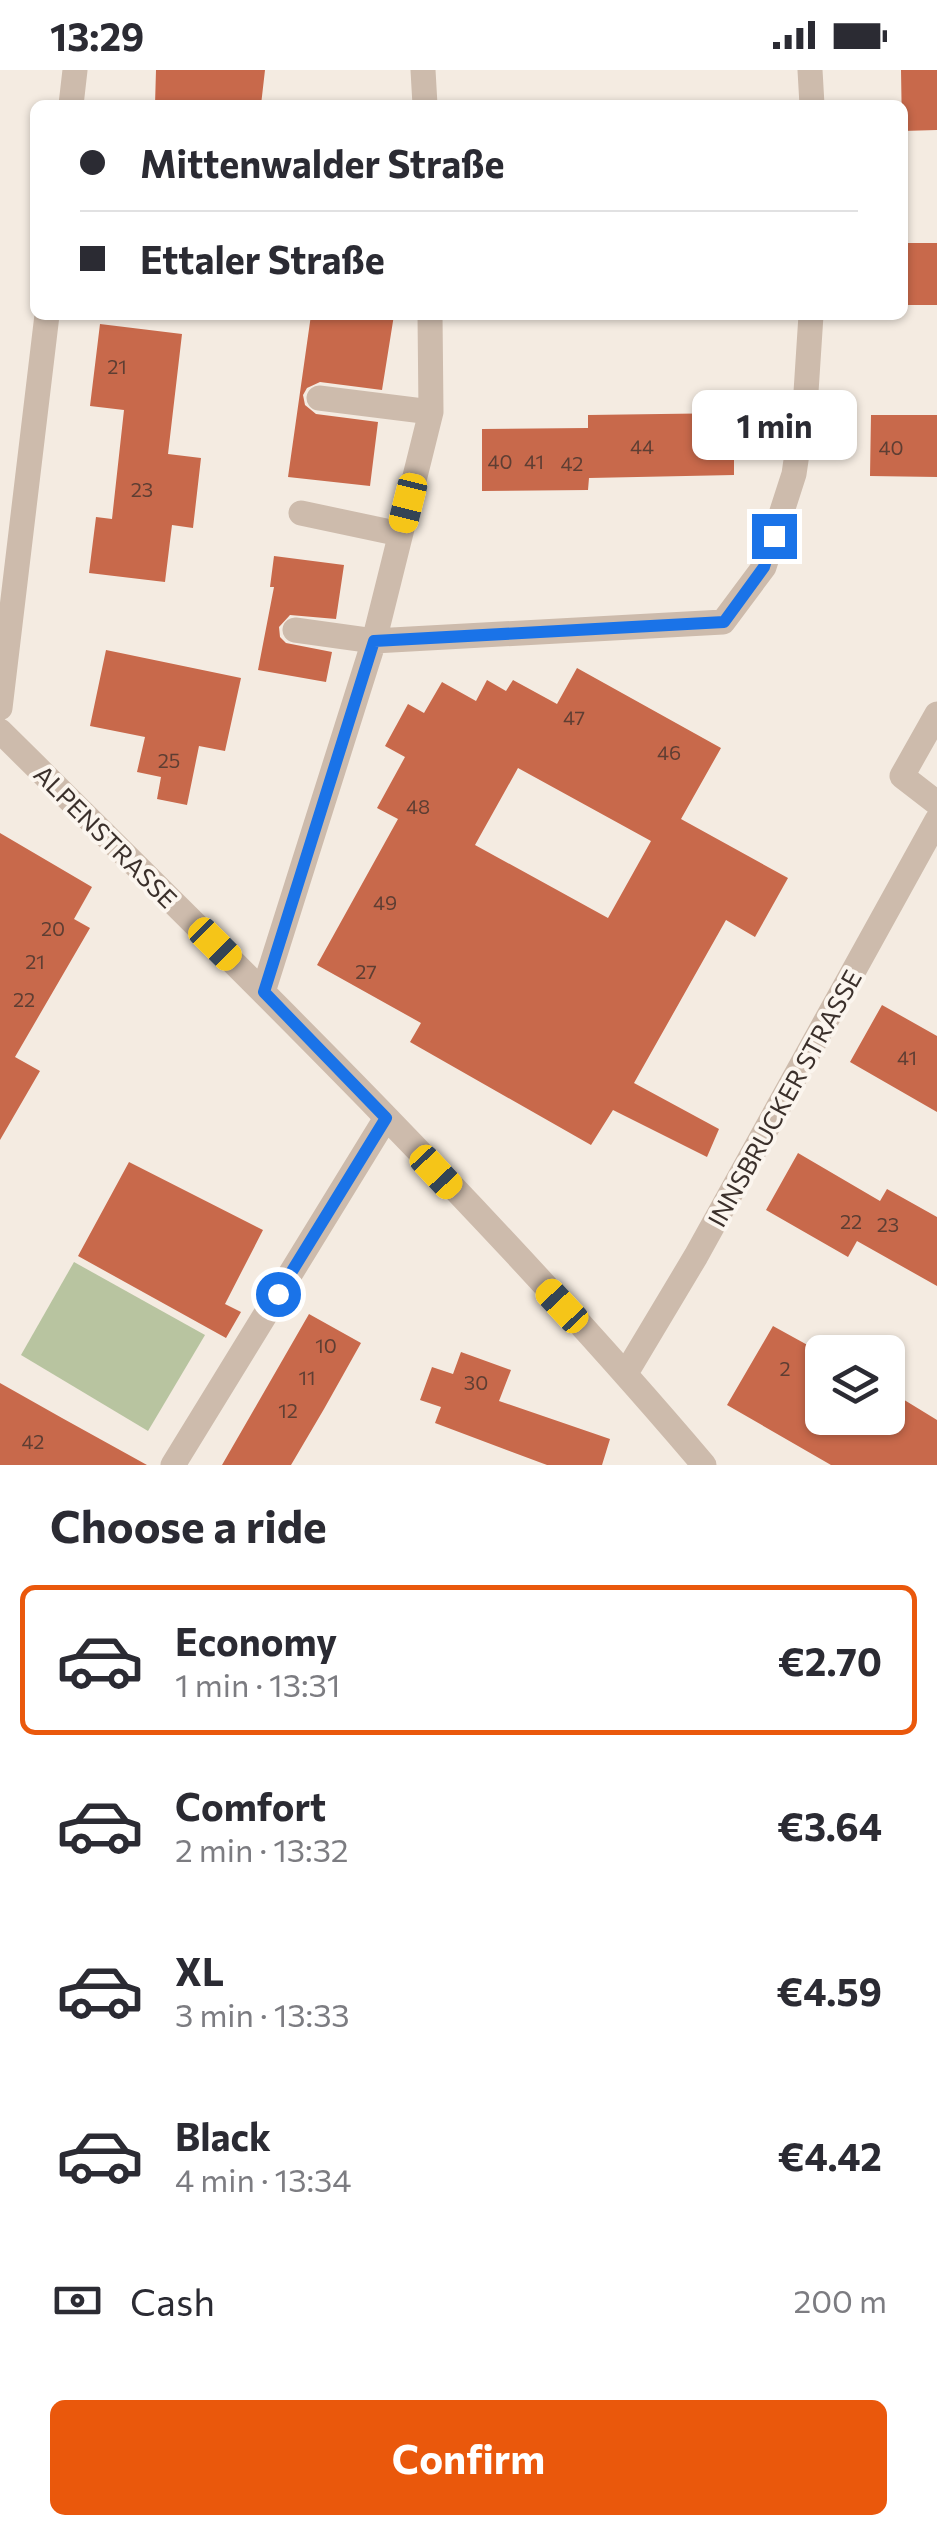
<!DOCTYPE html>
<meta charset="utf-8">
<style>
:root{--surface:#fff;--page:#f2f2f3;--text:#2b2b33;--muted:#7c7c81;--line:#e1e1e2;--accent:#ea580c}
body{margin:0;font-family:Commissioner,sans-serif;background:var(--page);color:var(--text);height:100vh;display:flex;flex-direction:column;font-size:38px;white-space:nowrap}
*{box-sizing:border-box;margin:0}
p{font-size:32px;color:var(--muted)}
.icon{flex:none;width:55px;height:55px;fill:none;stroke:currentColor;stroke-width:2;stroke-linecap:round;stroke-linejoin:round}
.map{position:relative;height:1395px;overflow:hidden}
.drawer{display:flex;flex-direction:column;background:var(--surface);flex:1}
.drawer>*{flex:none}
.guide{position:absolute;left:30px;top:30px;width:878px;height:220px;border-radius:15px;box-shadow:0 2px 8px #0004;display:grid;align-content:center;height:220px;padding:0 50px;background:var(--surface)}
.fabs{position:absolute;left:805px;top:1265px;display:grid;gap:20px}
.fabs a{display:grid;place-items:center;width:100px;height:100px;border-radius:15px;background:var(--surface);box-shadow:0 2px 8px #0004;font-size:50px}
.end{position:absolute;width:45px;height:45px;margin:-22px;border:12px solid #1a73e8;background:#fff;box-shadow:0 0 0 5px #fff}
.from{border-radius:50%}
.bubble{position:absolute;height:70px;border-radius:15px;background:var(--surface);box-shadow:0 2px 8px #0004;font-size:32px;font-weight:700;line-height:70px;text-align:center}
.car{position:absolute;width:30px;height:60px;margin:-30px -15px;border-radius:12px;box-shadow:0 0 8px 2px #0007;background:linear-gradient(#f5c518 24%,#345 0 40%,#f5c518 0 76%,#345 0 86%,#f5c518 0)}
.guide b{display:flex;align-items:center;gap:35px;height:95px;font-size:38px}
.guide b+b{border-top:2px solid var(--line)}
.guide i{width:25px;height:25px;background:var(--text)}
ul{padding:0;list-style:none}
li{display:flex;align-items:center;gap:30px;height:150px;margin:0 20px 15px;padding:0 30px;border:5px solid transparent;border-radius:15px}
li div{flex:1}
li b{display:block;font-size:38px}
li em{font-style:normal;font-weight:700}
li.active{border-color:var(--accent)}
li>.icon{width:90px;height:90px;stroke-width:1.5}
h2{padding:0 50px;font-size:45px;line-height:120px}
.pay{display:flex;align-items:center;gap:25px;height:110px;padding:0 50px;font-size:38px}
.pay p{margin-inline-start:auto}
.button{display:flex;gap:20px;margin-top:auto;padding:20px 50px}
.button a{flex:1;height:115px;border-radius:15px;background:var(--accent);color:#fff;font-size:40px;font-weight:700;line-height:115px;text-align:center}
.status{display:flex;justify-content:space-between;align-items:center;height:70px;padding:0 50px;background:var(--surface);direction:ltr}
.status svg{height:28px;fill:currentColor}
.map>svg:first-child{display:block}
.green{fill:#b8c4a0}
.building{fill:#c8694b;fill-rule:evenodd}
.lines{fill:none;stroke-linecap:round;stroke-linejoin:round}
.minor{stroke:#cdbbac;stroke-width:25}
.route{stroke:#1a73e8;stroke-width:12}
.labels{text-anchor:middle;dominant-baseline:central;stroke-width:8;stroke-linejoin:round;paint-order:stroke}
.number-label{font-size:20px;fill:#5e3e33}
.street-label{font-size:25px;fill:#3b302b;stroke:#fbf5ee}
</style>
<div class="status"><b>13:29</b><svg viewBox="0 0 49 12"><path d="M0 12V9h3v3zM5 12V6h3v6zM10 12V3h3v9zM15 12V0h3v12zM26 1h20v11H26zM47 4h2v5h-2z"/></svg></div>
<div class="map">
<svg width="937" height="1395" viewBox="0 0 937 1395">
<rect width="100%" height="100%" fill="#f4ebe1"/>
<!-- green -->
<path class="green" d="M74,1192l131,73 -57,96 -127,-76z"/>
<!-- building -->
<path class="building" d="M156,0h109l-4,35h-106z
M901,0h36v60l-35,1z
M903,173h34v62h-34z
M311,245h83l-12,75 -62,-8 -13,6 -4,7 2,10 11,9 62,8 -8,64 -82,-9z
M100,254l82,10 -14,120 33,4 -8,70 -21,-3 -7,57 -76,-9 7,-56 16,2 12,-109 -34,-4z
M734,343v62l-145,3 -1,12 -106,1v-62l106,-1v-13z
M871,345h66v62l-67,-1z
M274,486l70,9 -8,54 -46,-4 -11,12 1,10 6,6 46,9 -6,30 -68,-12 16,-83h-4z
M106,580l135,28 -16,73 -26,-5 -12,59 -30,-6 4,-22 -24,-5 8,-35 -55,-11z
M577,598l144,80 -40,71 107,59 -33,59 -29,-17 -92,163 85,46 -12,28 -94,-47 -22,35 -181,-103 11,-19 -104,-58 81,-146 -21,-11 28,-51 -20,-11 23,-42 16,9 18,-31 34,19 11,-21 19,11 7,-11 44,24zM518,698l133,73 -43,77 -133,-73z
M0,763l92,54 -18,32 16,9 -75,129 25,14 -40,69z
M882,935l55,31v76l-87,-50z
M798,1083l82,48 7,-12 50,28v69l-80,-45 -9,16 -82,-47z
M129,1092l134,68 -38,74 16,8 -15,26 -148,-82z
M309,1244l52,29 -37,66 -33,56h-69z
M773,1256l49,27v65h66v-28l49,30v45h-106l-104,-60z
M461,1282l50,18 -12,31 111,38 -8,26h-55l-112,-42 6,-16 -21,-7 12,-33 21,7z
M0,1313l62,35 85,47h-147z"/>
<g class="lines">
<!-- minor -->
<path class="minor" d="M423,0l2,35
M810,0l2,35
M71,35l4,-35
M319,328l112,14
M301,443l99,21
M295,560l79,11 349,-19 41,-55 30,-93 12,-82 5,-77
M0,638l47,-393
M937,644l-35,62 35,27
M0,661c241,238 485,476 704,734
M263,922l111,-351 15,-60 42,-169 -1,-97
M626,1303l70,-117 241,-436
M173,1395l213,-347"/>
</g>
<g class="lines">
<!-- route -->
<path class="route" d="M278,1224l108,-176 -122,-126 110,-351 350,-19 40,-55 10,-31"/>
</g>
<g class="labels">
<!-- number labels -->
<g class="number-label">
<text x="117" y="296">21</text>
<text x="642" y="376">44</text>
<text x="891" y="377">40</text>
<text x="500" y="391">40</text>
<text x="534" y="391">41</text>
<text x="572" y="393">42</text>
<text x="142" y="419">23</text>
<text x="574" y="647">47</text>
<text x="669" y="682">46</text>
<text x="169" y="690">25</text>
<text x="418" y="736">48</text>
<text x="385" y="832">49</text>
<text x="53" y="858">20</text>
<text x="35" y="891">21</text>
<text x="366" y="901">27</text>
<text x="24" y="929">22</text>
<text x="907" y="987">41</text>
<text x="851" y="1151">22</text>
<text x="888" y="1154">23</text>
<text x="326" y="1275">10</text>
<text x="785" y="1298">2</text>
<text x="307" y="1307">11</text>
<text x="476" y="1312">30</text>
<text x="288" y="1340">12</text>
<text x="33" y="1371">42</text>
</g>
<!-- street labels -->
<g class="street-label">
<text transform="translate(106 766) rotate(45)">ALPENSTRASSE</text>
<text transform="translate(784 1028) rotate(-61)">INNSBRUCKER STRASSE</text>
</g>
</g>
</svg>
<div class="fabs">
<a><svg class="icon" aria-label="layers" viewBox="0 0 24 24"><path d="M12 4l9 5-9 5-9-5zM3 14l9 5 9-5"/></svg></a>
</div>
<i class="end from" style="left:278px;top:1224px"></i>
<i class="end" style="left:774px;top:466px"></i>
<div class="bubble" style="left:692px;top:320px;width:165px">1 min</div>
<i class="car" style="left:408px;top:433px;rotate:194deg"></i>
<i class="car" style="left:215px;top:874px;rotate:135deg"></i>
<i class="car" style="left:436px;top:1102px;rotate:137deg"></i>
<i class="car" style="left:562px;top:1236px;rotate:317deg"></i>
<div class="guide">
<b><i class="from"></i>Mittenwalder Straße</b>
<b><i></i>Ettaler Straße</b>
</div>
</div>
<section class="drawer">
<h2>Choose a ride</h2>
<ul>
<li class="active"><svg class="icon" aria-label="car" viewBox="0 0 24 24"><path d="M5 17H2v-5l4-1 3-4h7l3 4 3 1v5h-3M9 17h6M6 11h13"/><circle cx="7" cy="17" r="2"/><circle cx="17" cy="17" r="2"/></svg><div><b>Economy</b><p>1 min · 13:31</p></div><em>€2.70</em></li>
<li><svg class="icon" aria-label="car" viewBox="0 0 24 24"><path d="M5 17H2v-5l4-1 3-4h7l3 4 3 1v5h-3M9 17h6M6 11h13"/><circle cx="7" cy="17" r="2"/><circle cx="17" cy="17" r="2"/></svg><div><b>Comfort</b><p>2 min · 13:32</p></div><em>€3.64</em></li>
<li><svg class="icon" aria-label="car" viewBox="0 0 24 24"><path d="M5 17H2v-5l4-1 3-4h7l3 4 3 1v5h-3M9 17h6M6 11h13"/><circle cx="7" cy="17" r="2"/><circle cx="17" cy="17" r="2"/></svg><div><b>XL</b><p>3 min · 13:33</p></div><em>€4.59</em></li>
<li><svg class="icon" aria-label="car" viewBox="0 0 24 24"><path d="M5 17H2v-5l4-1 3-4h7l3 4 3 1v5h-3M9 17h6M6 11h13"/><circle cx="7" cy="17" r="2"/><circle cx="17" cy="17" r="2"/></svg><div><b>Black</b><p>4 min · 13:34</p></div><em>€4.42</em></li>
</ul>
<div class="pay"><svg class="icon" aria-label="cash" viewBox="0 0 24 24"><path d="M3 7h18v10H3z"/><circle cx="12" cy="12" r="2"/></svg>Cash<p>200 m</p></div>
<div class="button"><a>Confirm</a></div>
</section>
